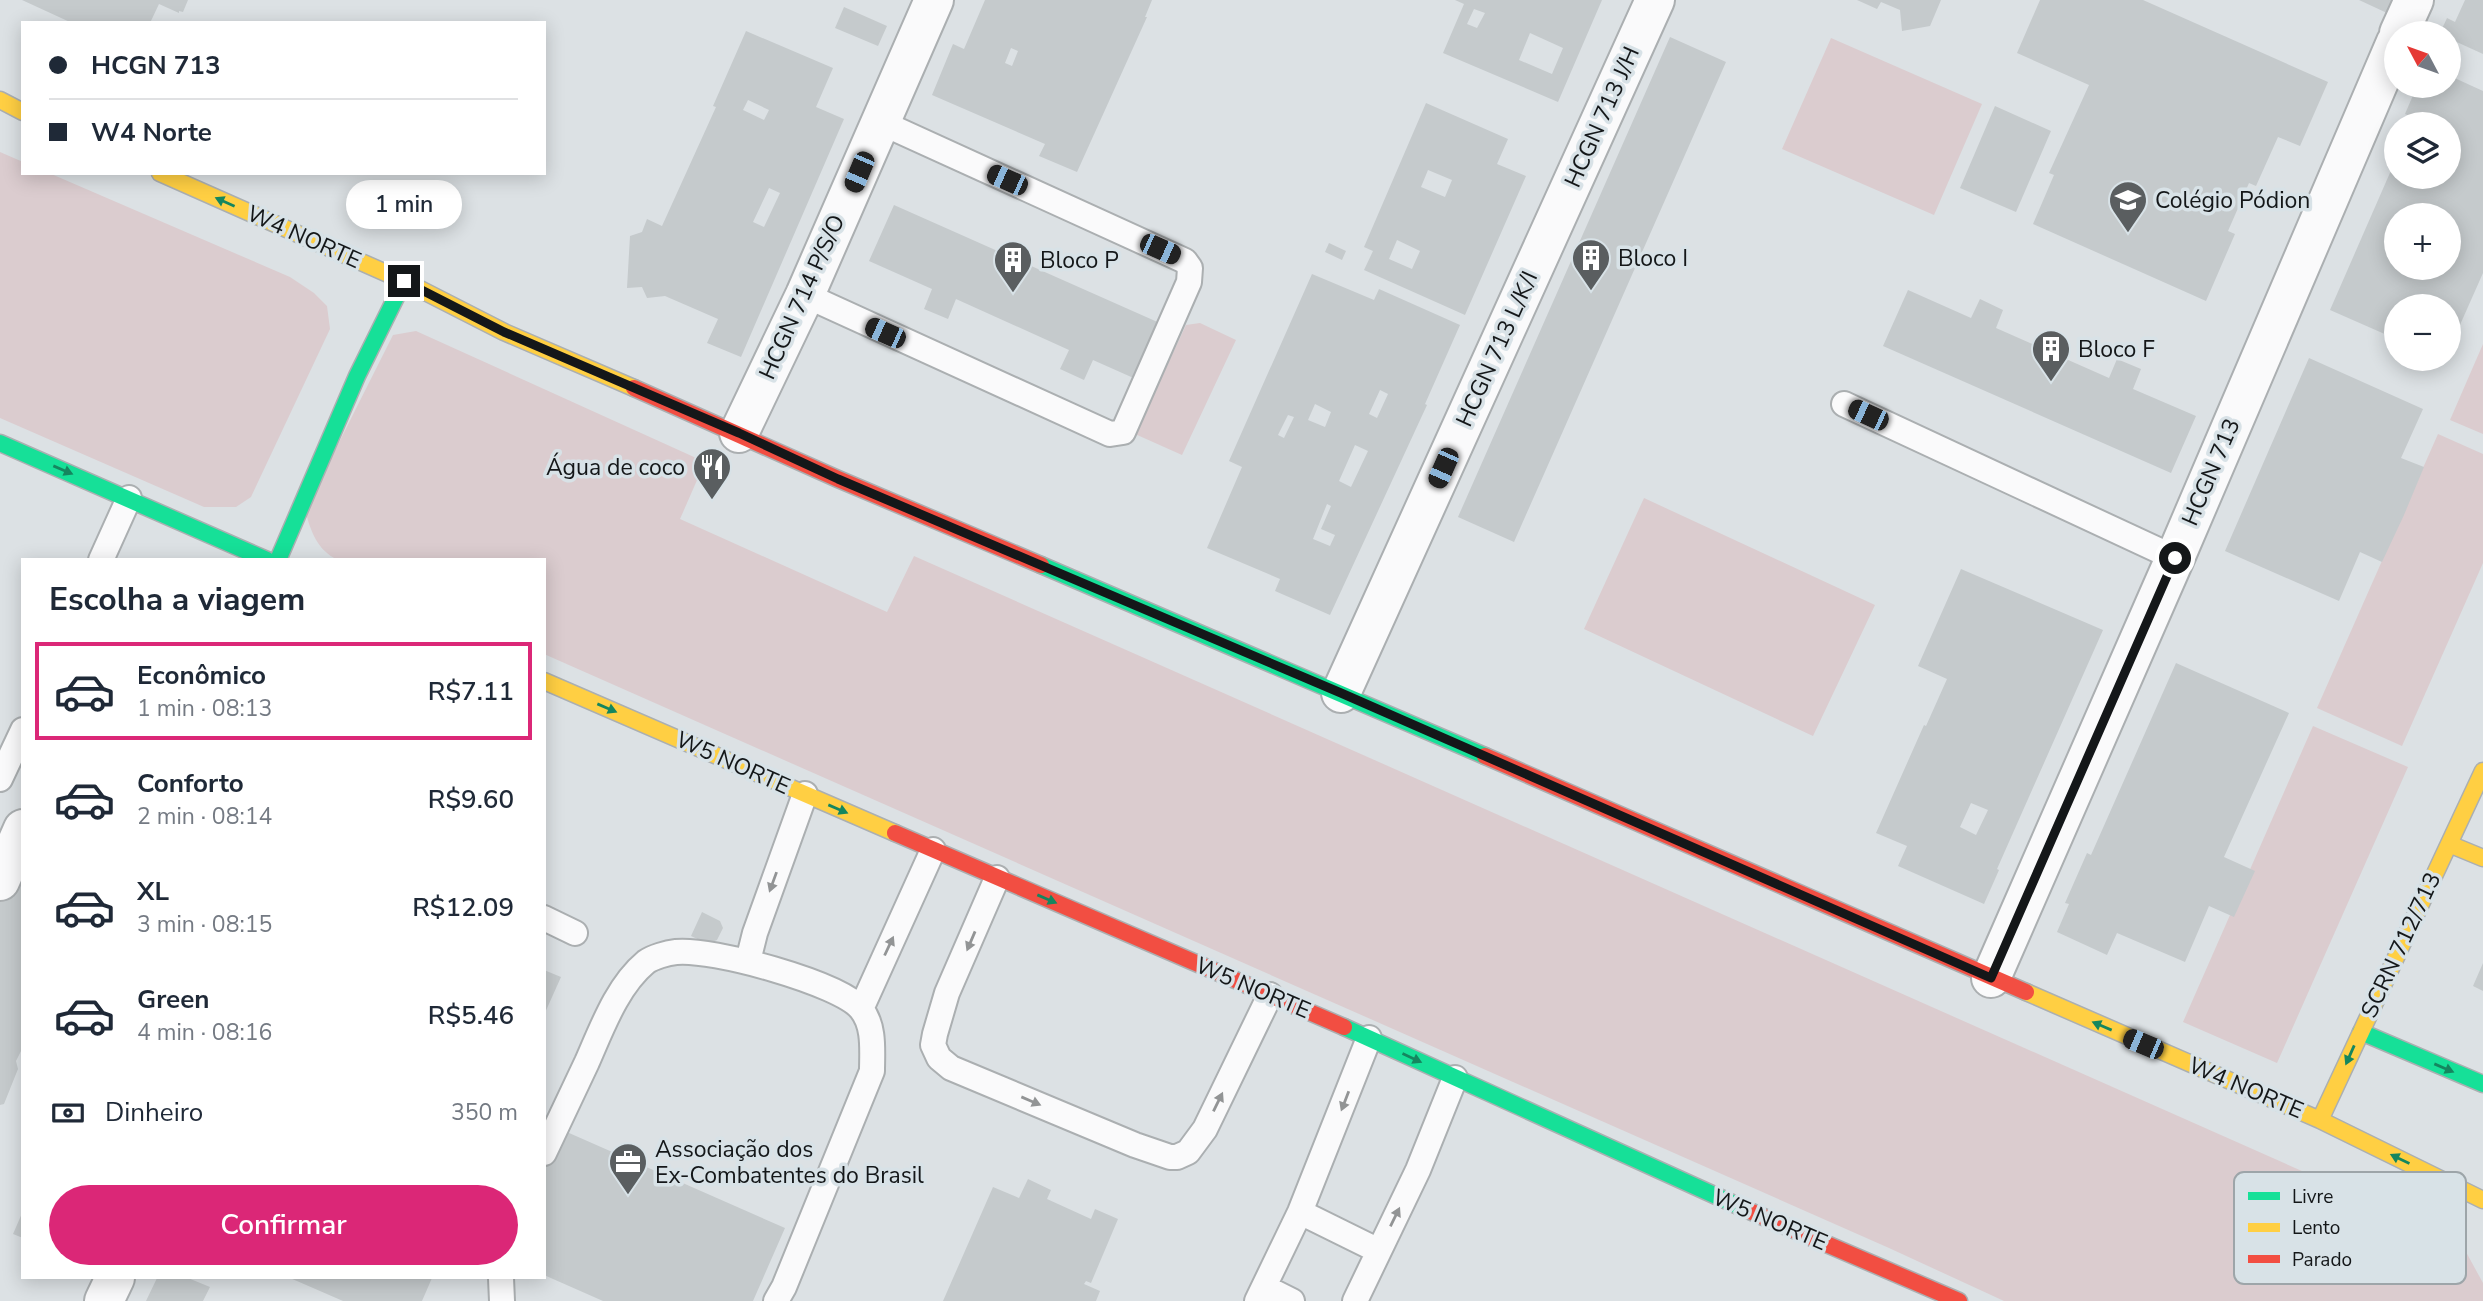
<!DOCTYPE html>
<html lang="pt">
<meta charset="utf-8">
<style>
:root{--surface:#fff;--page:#f2f2f3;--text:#1f2937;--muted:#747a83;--line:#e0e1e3;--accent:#db2777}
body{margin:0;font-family:"Nunito Sans",sans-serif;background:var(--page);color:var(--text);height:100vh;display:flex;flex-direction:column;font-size:26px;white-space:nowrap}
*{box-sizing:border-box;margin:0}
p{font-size:23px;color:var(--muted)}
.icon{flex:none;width:38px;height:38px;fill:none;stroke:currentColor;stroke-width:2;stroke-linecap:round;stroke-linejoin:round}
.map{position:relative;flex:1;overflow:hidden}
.panel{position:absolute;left:21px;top:558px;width:525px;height:721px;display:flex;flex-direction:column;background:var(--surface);border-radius:0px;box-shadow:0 4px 18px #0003}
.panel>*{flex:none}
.guide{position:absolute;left:21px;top:21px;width:525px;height:154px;border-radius:0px;box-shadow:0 4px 18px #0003;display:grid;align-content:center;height:154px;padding:0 28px;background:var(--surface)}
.needle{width:46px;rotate:311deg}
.controls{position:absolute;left:2384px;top:21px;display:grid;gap:14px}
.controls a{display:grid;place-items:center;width:77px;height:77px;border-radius:50%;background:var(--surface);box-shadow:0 4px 18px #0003;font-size:35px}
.end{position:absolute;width:32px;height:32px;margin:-16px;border:9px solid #141719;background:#fff;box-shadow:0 0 0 4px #fff}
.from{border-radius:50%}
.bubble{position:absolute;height:49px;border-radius:24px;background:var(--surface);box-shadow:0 4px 18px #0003;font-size:23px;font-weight:600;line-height:49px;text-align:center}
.car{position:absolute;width:21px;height:42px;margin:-21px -10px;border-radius:9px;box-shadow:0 0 5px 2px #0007;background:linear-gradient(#222 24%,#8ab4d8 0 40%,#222 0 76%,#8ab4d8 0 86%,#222 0)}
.guide b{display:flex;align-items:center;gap:24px;height:66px;font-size:26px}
.guide b+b{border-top:2px solid var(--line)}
.guide i{width:18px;height:18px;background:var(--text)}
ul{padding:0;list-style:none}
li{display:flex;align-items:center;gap:21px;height:98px;margin:0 14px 10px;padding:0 14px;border:4px solid transparent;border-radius:0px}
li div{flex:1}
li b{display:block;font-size:26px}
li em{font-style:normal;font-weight:600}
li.selected{border-color:var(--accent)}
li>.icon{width:63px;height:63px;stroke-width:1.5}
h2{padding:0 28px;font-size:32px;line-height:84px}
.pay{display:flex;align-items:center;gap:18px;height:77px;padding:0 28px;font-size:26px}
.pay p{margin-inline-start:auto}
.action{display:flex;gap:14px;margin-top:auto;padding:14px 28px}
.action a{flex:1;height:80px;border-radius:42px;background:var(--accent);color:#fff;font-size:28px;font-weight:600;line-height:80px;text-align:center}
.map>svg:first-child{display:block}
.green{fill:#dbcccf}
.building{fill:#c5cacc;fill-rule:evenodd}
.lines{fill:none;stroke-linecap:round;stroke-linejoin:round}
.lane-casing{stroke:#abafb1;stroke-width:28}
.street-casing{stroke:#abafb1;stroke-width:42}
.fast-casing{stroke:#abafb1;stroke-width:19}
.slow-casing{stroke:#abafb1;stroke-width:19}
.jam-casing{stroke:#abafb1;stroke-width:19}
.lane{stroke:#fafafb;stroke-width:24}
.street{stroke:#fafafb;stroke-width:38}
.fast{stroke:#16e098;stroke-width:16}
.slow{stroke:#ffcf43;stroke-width:16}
.jam{stroke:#f24e42;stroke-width:16}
.oneway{fill:#15865f}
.oneway2{fill:#929495}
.route{stroke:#141719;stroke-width:9}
.labels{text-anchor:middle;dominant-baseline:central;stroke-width:7;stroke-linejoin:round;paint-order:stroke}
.street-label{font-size:23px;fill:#141719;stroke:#d8e2e7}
.poi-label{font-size:23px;fill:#141719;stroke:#d8e2e7;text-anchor:start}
.key{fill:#d8e2e7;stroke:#9da5a9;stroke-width:2}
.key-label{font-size:19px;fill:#141719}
</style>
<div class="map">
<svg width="2483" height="1301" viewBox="0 0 2483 1301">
<rect width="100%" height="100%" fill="#dce1e4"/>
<!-- green -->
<path class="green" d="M1831,38l151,66 -48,111 -152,-66z
M0,152l23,10v11h26l241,104 24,16 13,13 3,23 -79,168 -15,10h-32l-204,-89z
M1200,323l36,17 -54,115 -47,-21 51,-109z
M416,331l289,131 -25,57 207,93 27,-56 1546,685 23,42v18h-479l-115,-53 -1345,-594v-94h-206c-21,-10 -27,-28 -33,-50l88,-175z
M2483,344v90l-33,-14z
M2438,434l45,20v109l-81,183 -85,-38z
M1644,498l231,107 -62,131 -229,-107z
M2313,726l95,41 -131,296 -94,-41z"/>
<!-- building -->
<path class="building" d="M22,0h166l-5,12 -4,-1v2l-20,-9 -9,19h-78z
M985,0h167l-7,17h2l-70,155 -38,-16 6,-12 -113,-49 21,-51 11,5zM1011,48l7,3 -6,15 -7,-3z
M1455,0h147l-44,102 -115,-49 21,-49zM1474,9l11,4 -8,15 -10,-4zM1530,33l33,15 -11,26 -33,-14z
M1857,0h84l-11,26 -28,5 -2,-21 -19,-8 -4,7z
M2040,0h103l185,82 -28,64 -22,-9 -22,49 -7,-3 -21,48 7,3 -29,67 -173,-77 21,-49 -5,-2 40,-88 -72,-32z
M2359,0h33l-5,13z
M2465,0h18v54l-35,-16v-5h-8l7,-15 8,4z
M844,7l43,19 -9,20 -43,-18z
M746,31l87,37 -17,39 28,12 -103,238 -34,-14 11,-24 -53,-23 -18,2 -5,-11 -15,1 3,-52 12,-4 5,-13 15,7 54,-119 -3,-1zM748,100l21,10 -5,10 -21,-10zM769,188l11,5 -16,34 -11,-5z
M1670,37l56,25 -212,480 -56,-25z
M2448,75l35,16v182l-35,79v-46h-52v33l-66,-29 66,-151v18h52v-53h-37l3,-6 -9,-4 12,-28h31zM2396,215h52v53h-52z
M1426,103l82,36 -11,25 29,12 -61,139 -101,-45 9,-19 -9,-4zM1428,170l24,10 -7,17 -24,-10zM1397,240l23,11 -8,18 -23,-10z
M1995,106l56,25 -35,81 -56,-24z
M894,205l286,127 -24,56 -63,-28 -9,20 -24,-11 9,-19 -113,-51 -8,20 -24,-10 8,-20 -63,-28z
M1329,243l17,8 -4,9 -17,-8z
M1312,274l62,26 5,-11 81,36 -35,79 2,1 -97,210 -55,-24 5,-12 -73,-31 35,-81 -13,-6zM1380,390l8,4 -11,24 -8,-4zM1315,404l16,8 -6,15 -17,-7zM1288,415l6,2 -10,21 -6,-3zM1355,445l13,6 -17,36 -12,-6zM1327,504l4,2 -10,23 14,6 -5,11 -17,-7z
M1908,290l63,28 9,-19 23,11 -7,18 113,50 8,-19 24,10 -8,20 63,27 -25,57 -288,-127z
M2309,358l114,51 -22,49 23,9 -20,48 -22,47 -22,-10 -21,49 -114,-50z
M1961,569l142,61 -106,239 2,1 -15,34 -86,-38 9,-20 -31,-13 48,-108 2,1 21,-47 -29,-13zM1971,803l17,7 -12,25 -16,-8z
M2176,663l113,50 -65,144 31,14 -21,46 -25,-11 -24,56 -68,-29 -10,22 -50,-23 12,-28 -4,-1 22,-50 4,2z
M23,824v223l-7,14 2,8 -14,35 -4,1v-230z
M702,912l18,9 3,7 -6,12 -9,4 -17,-8z
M2483,963v28l-10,-5z
M544,970l17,7 -17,38z
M560,1129l225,99 -32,73h-150l-59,-26v-110z
M1028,1179l23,11 -4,9 44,20 4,-10 23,10 -27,64 -5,-2 -2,3 16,7 -4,10h-153l50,-114 26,11z
M23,1211v27l-10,-4z
M157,1278h31l22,9 -7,14h-57z
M290,1278h142l-10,23h-79z"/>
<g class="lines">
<defs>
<path id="lane" d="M805,295l305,139 13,-2 66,-150 1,-14 -5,-7 -305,-139
M1844,404l331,154
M101,560l28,-62
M0,779l23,-49
M997,878l-50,115 -12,41 -2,11 6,13 12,10 184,77 35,12h7l11,-5 17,-23 65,-134
M544,918l31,15
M748,961l7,-28 50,-139
M861,1009l72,-159
M544,1153c14,-30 29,-61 43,-91 15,-34 30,-76 59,-100 7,-5 21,-9 30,-10 35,-4 164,31 185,57 14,17 11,42 11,62l-88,216 -8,14
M1300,1212l79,39
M501,1278l1,23
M1264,1287l28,14
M1257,1301l43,-89 69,-174
M1355,1301l63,-131 37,-92"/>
<path id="street" d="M2399,33l15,-33
M739,433l66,-138 129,-295
M1341,693l314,-693
M0,881l23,-52
M1991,978l184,-420 221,-516
M104,1301l11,-23"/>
<path id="fast" d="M0,443l267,117
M278,560l79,-184 47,-95
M1041,565l444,191
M1344,1027l401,182
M2361,1032l122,52"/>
<path id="slow" d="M0,100l23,12
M160,173l244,108 100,51 130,56
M544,681l351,152
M2449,844l34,14
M2026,992l294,128 163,80
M2320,1120l163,-349"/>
<path id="jam" d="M634,388l204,91 203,86
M1485,756l541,236
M895,833l449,194
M1745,1209l214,92"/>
</defs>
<!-- lane casing -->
<use href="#lane" class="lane-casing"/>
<!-- street casing -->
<use href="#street" class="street-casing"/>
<!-- fast casing -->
<use href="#fast" class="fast-casing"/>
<!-- slow casing -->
<use href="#slow" class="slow-casing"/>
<!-- jam casing -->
<use href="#jam" class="jam-casing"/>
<!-- lane -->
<use href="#lane" class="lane"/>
<!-- street -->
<use href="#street" class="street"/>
<!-- fast -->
<use href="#fast" class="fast"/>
<!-- slow -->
<use href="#slow" class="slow"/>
<!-- jam -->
<use href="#jam" class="jam"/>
</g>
<!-- one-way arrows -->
<defs><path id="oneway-solid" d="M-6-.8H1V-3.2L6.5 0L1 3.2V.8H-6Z" transform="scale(1.75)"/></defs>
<g class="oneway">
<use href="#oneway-solid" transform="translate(225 202) rotate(-156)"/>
<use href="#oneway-solid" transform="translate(63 470) rotate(23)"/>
<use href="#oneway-solid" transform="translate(607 708) rotate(23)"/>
<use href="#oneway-solid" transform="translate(838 809) rotate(23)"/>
<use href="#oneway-solid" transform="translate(1047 899) rotate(23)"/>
<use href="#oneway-solid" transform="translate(2102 1026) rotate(-157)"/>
<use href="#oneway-solid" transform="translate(2350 1055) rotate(114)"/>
<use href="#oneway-solid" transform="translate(1412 1058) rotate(25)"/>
<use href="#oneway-solid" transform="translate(2444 1068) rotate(23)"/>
<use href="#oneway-solid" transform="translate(2400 1159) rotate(-154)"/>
</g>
<g class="oneway2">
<use href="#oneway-solid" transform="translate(773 882) rotate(110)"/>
<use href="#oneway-solid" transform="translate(971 941) rotate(113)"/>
<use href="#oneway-solid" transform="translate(889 946) rotate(-65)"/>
<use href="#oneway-solid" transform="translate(1031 1101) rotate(23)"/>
<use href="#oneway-solid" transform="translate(1345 1101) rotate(111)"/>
<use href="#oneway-solid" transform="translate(1218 1102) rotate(-64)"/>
<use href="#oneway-solid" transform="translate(1395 1217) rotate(-64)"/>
</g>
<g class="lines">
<!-- route -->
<path class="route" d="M404,281l100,51 235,101 99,46 503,214 650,285 184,-420"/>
</g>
<!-- icons -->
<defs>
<symbol id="school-pin" viewBox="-11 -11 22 30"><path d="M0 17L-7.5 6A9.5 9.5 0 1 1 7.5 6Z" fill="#5a5e60" stroke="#d8e2e7"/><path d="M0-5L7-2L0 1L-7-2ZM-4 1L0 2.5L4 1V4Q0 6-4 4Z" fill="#fff"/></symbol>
<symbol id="building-pin" viewBox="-11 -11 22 30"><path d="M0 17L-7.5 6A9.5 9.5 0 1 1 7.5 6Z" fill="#5a5e60" stroke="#d8e2e7"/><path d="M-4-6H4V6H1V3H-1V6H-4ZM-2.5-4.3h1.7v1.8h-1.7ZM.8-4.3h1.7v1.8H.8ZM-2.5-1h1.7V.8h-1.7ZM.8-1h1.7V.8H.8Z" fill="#fff"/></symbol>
<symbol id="restaurant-pin" viewBox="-11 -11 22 30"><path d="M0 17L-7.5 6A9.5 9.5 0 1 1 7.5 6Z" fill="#5a5e60" stroke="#d8e2e7"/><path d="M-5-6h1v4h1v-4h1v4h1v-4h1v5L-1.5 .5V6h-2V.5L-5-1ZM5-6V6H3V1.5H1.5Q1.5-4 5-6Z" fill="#fff"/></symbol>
<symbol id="office-pin" viewBox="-11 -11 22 30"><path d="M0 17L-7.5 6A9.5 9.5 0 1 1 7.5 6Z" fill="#5a5e60" stroke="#d8e2e7"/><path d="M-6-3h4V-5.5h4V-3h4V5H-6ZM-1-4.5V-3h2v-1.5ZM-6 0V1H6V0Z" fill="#fff"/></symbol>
</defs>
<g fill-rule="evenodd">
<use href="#school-pin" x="2106" y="178" width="44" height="60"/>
<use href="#building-pin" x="1569" y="236" width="44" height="60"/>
<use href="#building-pin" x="991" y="238" width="44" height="60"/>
<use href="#building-pin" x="2029" y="327" width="44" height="60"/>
<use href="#restaurant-pin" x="690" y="445" width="44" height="60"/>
<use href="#office-pin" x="606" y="1140" width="44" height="60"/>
</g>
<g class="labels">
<!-- street labels -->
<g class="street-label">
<text transform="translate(1602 117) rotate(-66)">HCGN 713 J/H</text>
<text transform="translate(304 237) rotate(24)">W4 NORTE</text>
<text transform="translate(802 297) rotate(-66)">HCGN 714 P/S/O</text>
<text transform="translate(1497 349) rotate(-66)">HCGN 713 L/K/I</text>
<text transform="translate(2211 472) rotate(-67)">HCGN 713</text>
<text transform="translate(733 763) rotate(24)">W5 NORTE</text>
<text transform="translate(2401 945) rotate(-65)">SCRN 712/713</text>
<text transform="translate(1253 988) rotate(23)">W5 NORTE</text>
<text transform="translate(2246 1088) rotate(23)">W4 NORTE</text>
<text transform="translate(1770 1220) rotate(23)">W5 NORTE</text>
</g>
<!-- poi labels -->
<g class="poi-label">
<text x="2155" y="200">Colégio Pódion</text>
<text x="1618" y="258">Bloco I</text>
<text x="1040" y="260">Bloco P</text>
<text x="2078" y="349">Bloco F</text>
<text x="685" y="467" text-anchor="end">Água de coco</text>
<text x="655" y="1149">Associação dos<tspan x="655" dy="26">Ex-Combatentes do Brasil</tspan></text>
</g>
</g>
<!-- legend -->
<rect x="2234" y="1172" width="232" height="112" rx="10" class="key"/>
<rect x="2248" y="1192" width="32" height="8" fill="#16e098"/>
<rect x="2248" y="1223" width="32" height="9" fill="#ffcf43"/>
<rect x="2248" y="1255" width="32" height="8" fill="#f24e42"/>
<g class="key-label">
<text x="2292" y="1203">Livre</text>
<text x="2292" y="1234">Lento</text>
<text x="2292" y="1266">Parado</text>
</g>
</svg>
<div class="controls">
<a><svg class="needle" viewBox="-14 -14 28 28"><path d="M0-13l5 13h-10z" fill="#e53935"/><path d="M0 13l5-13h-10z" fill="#747a83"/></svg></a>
<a><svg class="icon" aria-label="layers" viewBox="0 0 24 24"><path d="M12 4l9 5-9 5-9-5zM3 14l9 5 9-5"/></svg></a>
<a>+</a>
<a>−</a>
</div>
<i class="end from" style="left:2175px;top:558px"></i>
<i class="end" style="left:404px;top:281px"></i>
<div class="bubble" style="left:346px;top:180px;width:116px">1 min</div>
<i class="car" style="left:859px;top:172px;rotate:203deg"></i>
<i class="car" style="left:1007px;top:180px;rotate:294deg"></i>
<i class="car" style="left:1160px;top:249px;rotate:114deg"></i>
<i class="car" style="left:885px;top:333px;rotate:294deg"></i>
<i class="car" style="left:1868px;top:415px;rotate:295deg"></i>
<i class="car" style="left:1443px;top:468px;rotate:204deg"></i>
<i class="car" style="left:2143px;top:1044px;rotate:293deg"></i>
<div class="guide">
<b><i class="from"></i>HCGN 713</b>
<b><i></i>W4 Norte</b>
</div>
<section class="panel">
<h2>Escolha a viagem</h2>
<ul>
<li class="selected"><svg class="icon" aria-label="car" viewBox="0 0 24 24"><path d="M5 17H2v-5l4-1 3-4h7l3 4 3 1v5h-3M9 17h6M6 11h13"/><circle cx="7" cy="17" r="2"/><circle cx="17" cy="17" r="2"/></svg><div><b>Econômico</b><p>1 min · 08:13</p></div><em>R$7.11</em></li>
<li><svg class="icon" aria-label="car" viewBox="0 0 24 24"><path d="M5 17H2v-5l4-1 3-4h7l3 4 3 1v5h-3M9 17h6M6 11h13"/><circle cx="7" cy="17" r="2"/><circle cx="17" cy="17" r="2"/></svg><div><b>Conforto</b><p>2 min · 08:14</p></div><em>R$9.60</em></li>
<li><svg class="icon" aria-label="car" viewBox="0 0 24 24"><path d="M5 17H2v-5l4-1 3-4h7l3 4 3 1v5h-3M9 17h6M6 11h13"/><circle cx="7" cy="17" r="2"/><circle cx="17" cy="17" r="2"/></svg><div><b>XL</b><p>3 min · 08:15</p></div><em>R$12.09</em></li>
<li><svg class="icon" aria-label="car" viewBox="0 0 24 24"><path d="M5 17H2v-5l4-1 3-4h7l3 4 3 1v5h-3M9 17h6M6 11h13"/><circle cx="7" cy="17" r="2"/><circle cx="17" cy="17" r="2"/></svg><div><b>Green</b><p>4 min · 08:16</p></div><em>R$5.46</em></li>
</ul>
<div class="pay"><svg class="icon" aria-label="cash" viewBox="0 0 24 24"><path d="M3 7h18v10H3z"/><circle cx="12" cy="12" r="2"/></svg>Dinheiro<p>350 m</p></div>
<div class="action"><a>Confirmar</a></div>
</section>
</div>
